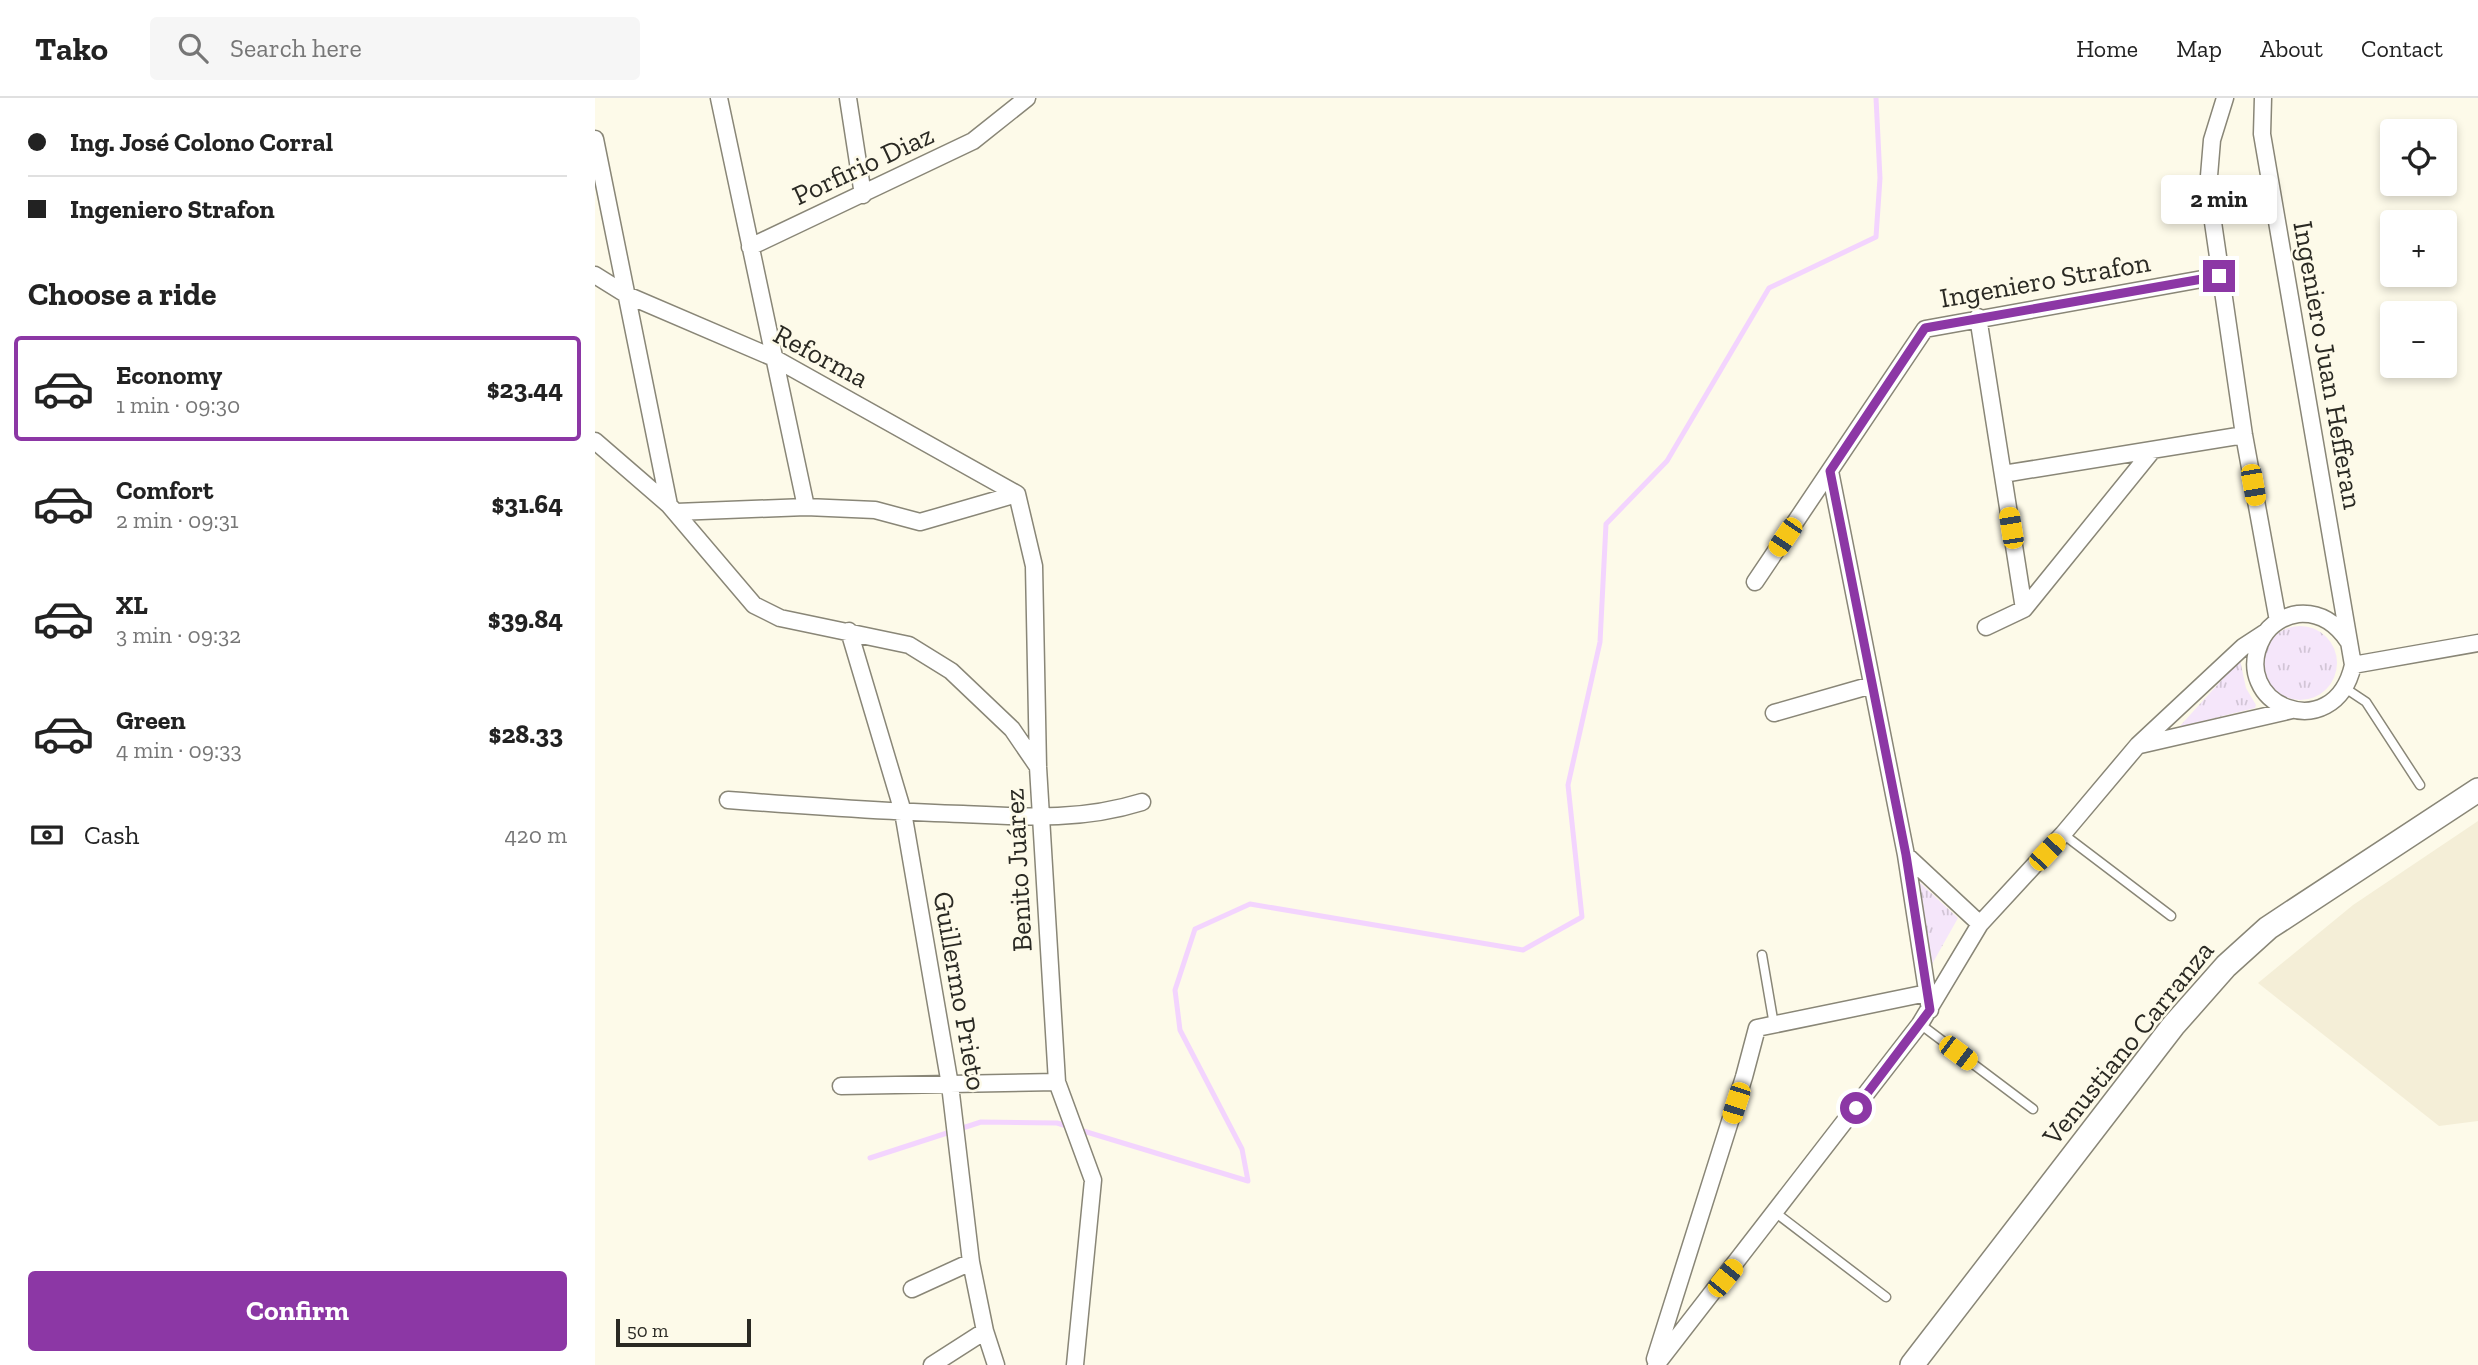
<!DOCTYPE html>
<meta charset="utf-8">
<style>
:root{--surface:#fff;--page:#f6f6f6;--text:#222;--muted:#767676;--line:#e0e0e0;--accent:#8c37a5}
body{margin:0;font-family:"Zilla Slab",serif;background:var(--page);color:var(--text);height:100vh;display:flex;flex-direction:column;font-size:26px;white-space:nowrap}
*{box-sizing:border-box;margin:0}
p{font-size:23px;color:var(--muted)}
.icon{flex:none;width:38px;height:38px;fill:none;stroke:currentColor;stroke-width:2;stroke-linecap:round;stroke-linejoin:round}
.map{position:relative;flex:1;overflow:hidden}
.details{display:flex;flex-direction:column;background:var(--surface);width:595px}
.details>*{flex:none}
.banner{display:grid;align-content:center;height:154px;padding:0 28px;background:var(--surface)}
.controls{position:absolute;left:1785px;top:21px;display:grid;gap:14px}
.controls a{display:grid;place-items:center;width:77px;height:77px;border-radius:7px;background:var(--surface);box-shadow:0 4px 10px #0003;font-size:35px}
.scale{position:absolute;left:21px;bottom:18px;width:135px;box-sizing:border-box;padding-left:7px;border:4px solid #2a2923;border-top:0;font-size:19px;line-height:24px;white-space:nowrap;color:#2a2923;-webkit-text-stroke:5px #fdfae9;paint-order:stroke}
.end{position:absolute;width:32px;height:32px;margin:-16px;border:9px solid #8c37a5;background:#fff;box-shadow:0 0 0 4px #fff}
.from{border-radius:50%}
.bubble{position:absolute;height:49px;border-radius:7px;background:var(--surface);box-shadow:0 4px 10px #0003;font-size:23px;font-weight:800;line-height:49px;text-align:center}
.car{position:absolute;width:21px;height:42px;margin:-21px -10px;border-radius:9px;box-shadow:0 0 5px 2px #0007;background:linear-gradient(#f5c518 24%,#345 0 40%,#f5c518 0 76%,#345 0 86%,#f5c518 0)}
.banner b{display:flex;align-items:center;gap:24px;height:66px;font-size:26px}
.banner b+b{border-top:2px solid var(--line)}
.banner i{width:18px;height:18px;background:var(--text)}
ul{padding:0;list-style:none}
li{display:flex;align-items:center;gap:21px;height:105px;margin:0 14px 10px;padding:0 14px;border:4px solid transparent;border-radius:7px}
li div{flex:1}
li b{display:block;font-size:26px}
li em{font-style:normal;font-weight:800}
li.current{border-color:var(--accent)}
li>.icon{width:63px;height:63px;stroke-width:1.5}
h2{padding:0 28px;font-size:32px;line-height:84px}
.pay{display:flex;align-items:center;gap:18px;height:77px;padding:0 28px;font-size:26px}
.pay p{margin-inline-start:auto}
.primary-button{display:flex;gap:14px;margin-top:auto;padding:14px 28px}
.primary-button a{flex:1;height:80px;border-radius:7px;background:var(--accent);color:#fff;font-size:28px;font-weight:800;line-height:80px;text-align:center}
header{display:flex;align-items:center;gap:42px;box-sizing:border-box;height:98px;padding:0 35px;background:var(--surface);border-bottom:2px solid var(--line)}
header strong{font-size:33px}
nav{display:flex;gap:38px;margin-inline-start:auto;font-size:24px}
.search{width:490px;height:63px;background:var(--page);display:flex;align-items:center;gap:18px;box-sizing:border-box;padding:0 24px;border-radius:7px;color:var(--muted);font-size:26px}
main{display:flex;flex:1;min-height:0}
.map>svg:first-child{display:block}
.built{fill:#f4eed7}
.grass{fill:url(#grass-tufts)}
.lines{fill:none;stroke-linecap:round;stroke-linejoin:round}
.stream{stroke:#f3d4fe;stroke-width:5}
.service-casing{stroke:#898677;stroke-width:11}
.minor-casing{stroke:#898677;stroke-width:19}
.secondary-casing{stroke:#898677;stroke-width:26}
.service{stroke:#fff;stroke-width:8}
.minor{stroke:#fff;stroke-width:16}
.secondary{stroke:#fff;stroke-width:23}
.route{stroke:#8c37a5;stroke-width:9}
.labels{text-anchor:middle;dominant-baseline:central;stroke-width:5;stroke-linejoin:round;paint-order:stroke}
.street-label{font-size:28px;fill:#2a2923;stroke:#fdfae9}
</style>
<header>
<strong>Tako</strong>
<div class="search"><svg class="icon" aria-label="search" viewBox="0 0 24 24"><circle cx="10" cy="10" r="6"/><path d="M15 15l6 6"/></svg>Search here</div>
<nav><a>Home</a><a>Map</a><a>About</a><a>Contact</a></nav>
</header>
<main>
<section class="details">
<div class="banner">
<b><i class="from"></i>Ing. José Colono Corral</b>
<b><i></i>Ingeniero Strafon</b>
</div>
<h2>Choose a ride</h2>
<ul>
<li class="current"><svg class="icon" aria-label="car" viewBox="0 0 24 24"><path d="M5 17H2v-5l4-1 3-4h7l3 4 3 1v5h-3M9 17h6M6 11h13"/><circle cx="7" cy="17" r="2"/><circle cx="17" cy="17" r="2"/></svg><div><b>Economy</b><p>1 min · 09:30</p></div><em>$23.44</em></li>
<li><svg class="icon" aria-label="car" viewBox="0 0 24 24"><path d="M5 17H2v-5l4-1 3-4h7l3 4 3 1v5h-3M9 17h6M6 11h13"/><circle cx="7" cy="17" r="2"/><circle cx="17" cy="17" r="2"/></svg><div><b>Comfort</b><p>2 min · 09:31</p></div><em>$31.64</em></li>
<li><svg class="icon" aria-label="car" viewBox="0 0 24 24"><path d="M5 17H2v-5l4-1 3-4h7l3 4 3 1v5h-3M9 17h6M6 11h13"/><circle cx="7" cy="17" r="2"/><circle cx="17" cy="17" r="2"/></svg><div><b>XL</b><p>3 min · 09:32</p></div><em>$39.84</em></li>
<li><svg class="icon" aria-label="car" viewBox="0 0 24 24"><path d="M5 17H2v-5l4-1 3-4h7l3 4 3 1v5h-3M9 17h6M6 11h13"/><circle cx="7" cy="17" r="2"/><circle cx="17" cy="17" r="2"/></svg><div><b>Green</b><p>4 min · 09:33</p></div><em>$28.33</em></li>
</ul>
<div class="pay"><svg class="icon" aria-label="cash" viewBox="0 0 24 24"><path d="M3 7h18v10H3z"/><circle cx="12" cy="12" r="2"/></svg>Cash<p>420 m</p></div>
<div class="primary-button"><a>Confirm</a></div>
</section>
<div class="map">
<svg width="1883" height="1267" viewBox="0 0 1883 1267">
<defs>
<pattern id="grass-tufts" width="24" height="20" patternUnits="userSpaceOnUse" patternTransform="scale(1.75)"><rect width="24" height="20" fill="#f5e6fa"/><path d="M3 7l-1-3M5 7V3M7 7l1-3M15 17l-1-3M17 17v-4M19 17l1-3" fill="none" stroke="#d2c5d6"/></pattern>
</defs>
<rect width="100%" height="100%" fill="#fdfae9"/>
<!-- built -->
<path class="built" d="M1883,723v300l-39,5 -181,-143 95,-78z"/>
<!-- grass -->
<path class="grass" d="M1668 565a37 37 0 1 1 74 0a37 37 0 1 1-74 0Z
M1645,562l6,28 10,17 -1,3 -76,19z
M1321,781l42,39 -27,48z"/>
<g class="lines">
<!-- stream -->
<path class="stream" d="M275,1060l111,-36 76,1 191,58 -6,-32 -62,-119 -5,-40 20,-61 55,-25 273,46 59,-33 -14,-132 32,-143 6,-118 61,-63 102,-173 107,-51 4,-59 -4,-80"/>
<defs>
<path id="service" d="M1750,590l21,14 54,83
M1468,736l108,82
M1167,857l12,70
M1325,926l113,85
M1181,1115l110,84"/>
<path id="minor" d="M124,0l87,409
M253,0l15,97
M1630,0l-13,42 -4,48 36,247 34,186
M1668,0l-1,36 91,531c-19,84 -127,39 -90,-28 7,-13 21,-21 35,-23 22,-2 38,9 50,27
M0,41l74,366
M155,149l223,-106 54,-43
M0,177l32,20 147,63 243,136
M1383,219l46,292
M0,343l74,64 85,100 26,13 129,27 42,26 61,58 26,38
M1235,373l76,384 24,155
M1408,376l241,-39
M422,396l17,72 4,201 19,315 36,98 -18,185
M81,414l130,-5 69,3 45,12 97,-28
M1160,484l170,-253 294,-53
M1391,529l38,-18 128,-158
M254,533l54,181 47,273 21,177 14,69 11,34
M1758,567l125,-22
M1179,615l98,-28
M1545,647l152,-35
M133,702c78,6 156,12 235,14 63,3 118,7 179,-12
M1311,757l74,69
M246,988l216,-4
M317,1191l59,-27
M1060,1261l89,-282 13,-49 170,-35
M337,1267l53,-34
M1061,1267l264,-341 60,-100 83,-90 75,-89 105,-98 23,-15"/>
<path id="secondary" d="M1317,1267l261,-339 53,-60 42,-38 210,-138"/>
</defs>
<!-- service casing -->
<use href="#service" class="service-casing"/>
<!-- minor casing -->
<use href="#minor" class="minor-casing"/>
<!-- secondary casing -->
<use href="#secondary" class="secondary-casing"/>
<!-- service -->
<use href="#service" class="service"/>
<!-- minor -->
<use href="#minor" class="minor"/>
<!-- secondary -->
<use href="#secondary" class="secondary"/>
</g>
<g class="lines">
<!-- route -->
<path class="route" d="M1261,1010l74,-98 -24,-155 -76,-384 95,-143 294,-52"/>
</g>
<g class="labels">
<!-- street labels -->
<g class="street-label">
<text transform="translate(268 67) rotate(-25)">Porfirio Diaz</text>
<text transform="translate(1450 182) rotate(-10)">Ingeniero Strafon</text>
<text transform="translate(226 258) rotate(28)">Reforma</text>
<text transform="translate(1733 267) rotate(80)">Ingeniero Juan Hefferan</text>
<text transform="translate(423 772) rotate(-93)">Benito Juárez</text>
<text transform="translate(365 893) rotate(80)">Guillermo Prieto</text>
<text transform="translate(1533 945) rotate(-51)">Venustiano Carranza</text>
</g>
</g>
</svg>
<div class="controls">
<a><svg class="icon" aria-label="locate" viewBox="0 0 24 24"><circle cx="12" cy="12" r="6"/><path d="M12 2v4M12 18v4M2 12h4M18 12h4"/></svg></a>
<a>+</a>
<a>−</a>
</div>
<div class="scale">50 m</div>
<i class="end from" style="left:1261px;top:1010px"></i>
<i class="end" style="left:1624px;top:178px"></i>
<div class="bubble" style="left:1566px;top:77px;width:116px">2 min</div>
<i class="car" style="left:1658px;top:387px;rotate:170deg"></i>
<i class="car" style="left:1416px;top:430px;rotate:351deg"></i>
<i class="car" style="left:1190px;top:439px;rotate:214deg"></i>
<i class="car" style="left:1452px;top:754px;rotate:43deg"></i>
<i class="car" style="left:1363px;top:955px;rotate:127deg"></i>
<i class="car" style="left:1141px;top:1005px;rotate:198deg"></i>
<i class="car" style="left:1130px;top:1180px;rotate:39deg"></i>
</div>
</main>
